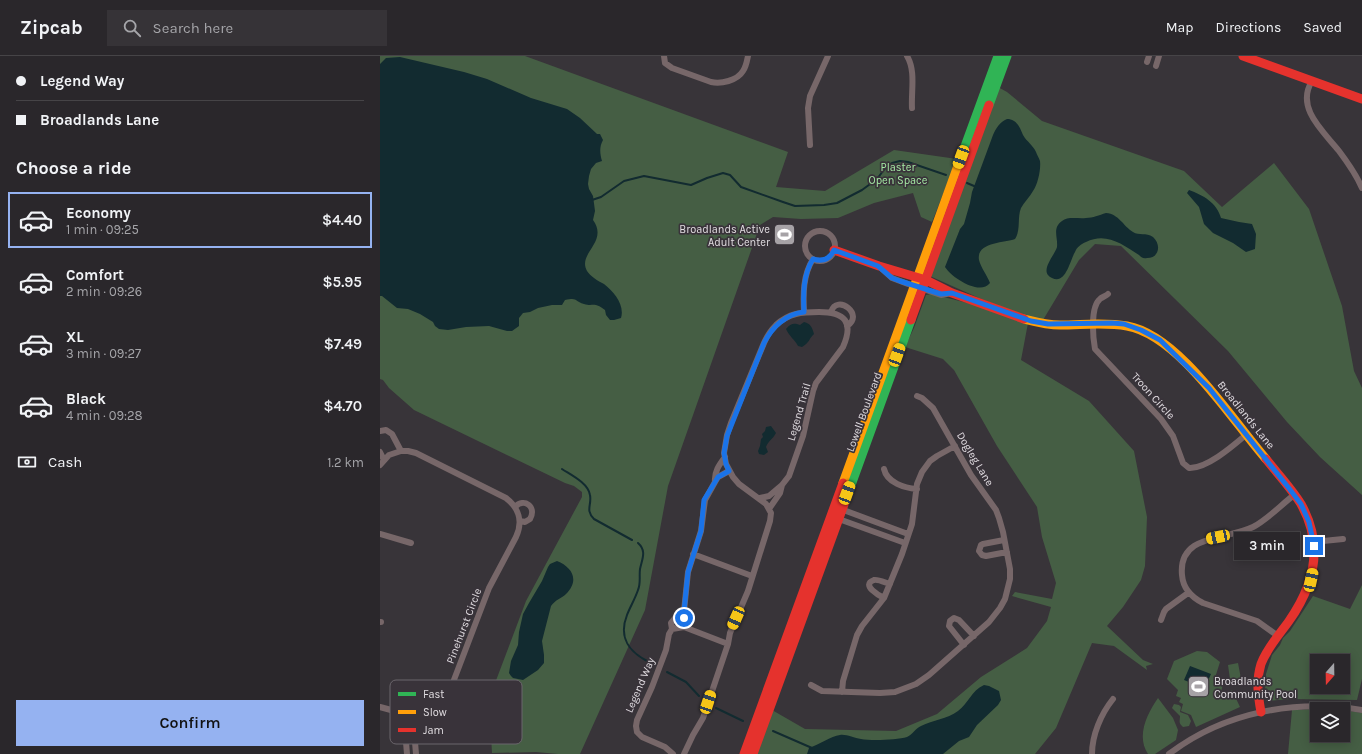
<!DOCTYPE html>
<meta charset="utf-8">
<style>
:root{--surface:#2a272b;--page:#363337;--text:#f1f3f6;--muted:#a5a5a9;--line:#464447;--accent:#95b2f1}
body{margin:0;font-family:Karla,sans-serif;background:var(--page);color:var(--text);height:100vh;display:flex;flex-direction:column;font-size:15px;white-space:nowrap}
*{box-sizing:border-box;margin:0}
p{font-size:13px;color:var(--muted)}
.icon{flex:none;width:22px;height:22px;fill:none;stroke:currentColor;stroke-width:2;stroke-linecap:round;stroke-linejoin:round}
.map{position:relative;flex:1;overflow:hidden}
.sheet{display:flex;flex-direction:column;background:var(--surface);width:380px}
.sheet>*{flex:none}
.top-card{display:grid;align-content:center;height:88px;padding:0 16px;background:var(--surface)}
.needle{width:26px;rotate:200deg}
.buttons{position:absolute;left:930px;top:598px;display:grid;gap:8px}
.buttons a{display:grid;place-items:center;width:40px;height:40px;border-radius:0px;background:var(--surface);box-shadow:0 2px 10px #0003,0 0 0 1px var(--line);font-size:20px}
.end{position:absolute;width:18px;height:18px;margin:-9px;border:5px solid #1a73e8;background:#fff;box-shadow:0 0 0 2px #fff}
.from{border-radius:50%}
.bubble{position:absolute;height:28px;border-radius:0px;background:var(--surface);box-shadow:0 2px 10px #0003,0 0 0 1px var(--line);font-size:13px;font-weight:600;line-height:28px;text-align:center}
.car{position:absolute;width:12px;height:24px;margin:-12px -6px;border-radius:5px;box-shadow:0 0 3px 1px #0007;background:linear-gradient(#f5c518 24%,#345 0 40%,#f5c518 0 76%,#345 0 86%,#f5c518 0)}
.top-card b{display:flex;align-items:center;gap:14px;height:38px;font-size:15px}
.top-card b+b{border-top:1px solid var(--line)}
.top-card i{width:10px;height:10px;background:var(--text)}
ul{padding:0;list-style:none}
li{display:flex;align-items:center;gap:12px;height:56px;margin:0 8px 6px;padding:0 8px;border:2px solid transparent;border-radius:0px}
li div{flex:1}
li b{display:block;font-size:15px}
li em{font-style:normal;font-weight:600}
li.active{border-color:var(--accent)}
li>.icon{width:36px;height:36px;stroke-width:1.5}
h2{padding:0 16px;font-size:18px;line-height:48px}
.pay{display:flex;align-items:center;gap:10px;height:44px;padding:0 16px;font-size:15px}
.pay p{margin-inline-start:auto}
.button{display:flex;gap:8px;margin-top:auto;padding:8px 16px}
.button a{flex:1;height:46px;border-radius:0px;background:var(--accent);color:#111;font-size:16px;font-weight:600;line-height:46px;text-align:center}
header{display:flex;align-items:center;gap:24px;box-sizing:border-box;height:56px;padding:0 20px;background:var(--surface);border-bottom:1px solid var(--line)}
header strong{font-size:19px}
nav{display:flex;gap:22px;margin-inline-start:auto;font-size:14px}
.search{width:280px;height:36px;background:var(--page);display:flex;align-items:center;gap:10px;box-sizing:border-box;padding:0 14px;border-radius:0px;color:var(--muted);font-size:15px}
main{display:flex;flex:1;min-height:0}
.map>svg:first-child{display:block}
.green{fill:#455e44;fill-rule:evenodd}
.water{fill:#122b30}
.lines{fill:none;stroke-linecap:round;stroke-linejoin:round}
.stream{stroke:#122b30;stroke-width:2}
.street{stroke:#776769;stroke-width:6}
.fast{stroke:#30b455;stroke-width:9}
.slow{stroke:#ff9f0a;stroke-width:9}
.jam{stroke:#e5322d;stroke-width:9}
.route{stroke:#1a73e8;stroke-width:5}
.labels{text-anchor:middle;dominant-baseline:central;stroke-width:3.5;stroke-linejoin:round;paint-order:stroke}
.park-label{font-size:11px;fill:#a5eaa4;stroke:#39333a}
.poi-label{font-size:11px;fill:#e1dde1;stroke:#39333a;text-anchor:end}
.street-label{font-size:11px;fill:#e1dde1;stroke:#39333a}
.key{fill:#39333a;stroke:#6b666c;stroke-width:1}
.key-label{font-size:11px;fill:#e1dde1}
</style>
<header>
<strong>Zipcab</strong>
<div class="search"><svg class="icon" aria-label="search" viewBox="0 0 24 24"><circle cx="10" cy="10" r="6"/><path d="M15 15l6 6"/></svg>Search here</div>
<nav><a>Map</a><a>Directions</a><a>Saved</a></nav>
</header>
<main>
<section class="sheet">
<div class="top-card">
<b><i class="from"></i>Legend Way</b>
<b><i></i>Broadlands Lane</b>
</div>
<h2>Choose a ride</h2>
<ul>
<li class="active"><svg class="icon" aria-label="car" viewBox="0 0 24 24"><path d="M5 17H2v-5l4-1 3-4h7l3 4 3 1v5h-3M9 17h6M6 11h13"/><circle cx="7" cy="17" r="2"/><circle cx="17" cy="17" r="2"/></svg><div><b>Economy</b><p>1 min · 09:25</p></div><em>$4.40</em></li>
<li><svg class="icon" aria-label="car" viewBox="0 0 24 24"><path d="M5 17H2v-5l4-1 3-4h7l3 4 3 1v5h-3M9 17h6M6 11h13"/><circle cx="7" cy="17" r="2"/><circle cx="17" cy="17" r="2"/></svg><div><b>Comfort</b><p>2 min · 09:26</p></div><em>$5.95</em></li>
<li><svg class="icon" aria-label="car" viewBox="0 0 24 24"><path d="M5 17H2v-5l4-1 3-4h7l3 4 3 1v5h-3M9 17h6M6 11h13"/><circle cx="7" cy="17" r="2"/><circle cx="17" cy="17" r="2"/></svg><div><b>XL</b><p>3 min · 09:27</p></div><em>$7.49</em></li>
<li><svg class="icon" aria-label="car" viewBox="0 0 24 24"><path d="M5 17H2v-5l4-1 3-4h7l3 4 3 1v5h-3M9 17h6M6 11h13"/><circle cx="7" cy="17" r="2"/><circle cx="17" cy="17" r="2"/></svg><div><b>Black</b><p>4 min · 09:28</p></div><em>$4.70</em></li>
</ul>
<div class="pay"><svg class="icon" aria-label="cash" viewBox="0 0 24 24"><path d="M3 7h18v10H3z"/><circle cx="12" cy="12" r="2"/></svg>Cash<p>1.2 km</p></div>
<div class="button"><a>Confirm</a></div>
</section>
<div class="map">
<svg width="982" height="698" viewBox="0 0 982 698">
<rect width="100%" height="100%" fill="#383439"/>
<!-- green -->
<path class="green" d="M0,0h145l263,96 -12,35 49,4 69,-41 63,9 -25,63 -11,-5 -8,-24 -39,10 -36,15 -37,1 -28,-2 -13,8 -92,261 -23,124 -65,144h-22l-22,-2 -44,1 -3,-54 37,-98 56,-104v-5l-8,-6 -9,-3 -151,-73 -25,-22 -6,-8 -3,-1z
M618,31l9,5 35,29 142,50 38,36 52,-44 35,46 33,97 12,65 8,17v107l-42,-38 -33,-35 -59,-71 -107,-105 -26,-2 -16,16 -36,60 -17,-4 -47,-18 -47,-21 -1,-2z
M551,238l45,11 52,18 -7,37 68,41 45,50 13,66 -2,49 -4,14 -18,27 -16,19 36,34 10,4 -7,2 1,4 -33,-24 -22,-3 -36,85 -21,26h-279l16,-44 33,19 91,2 41,-17 44,-37 46,-29 20,-27 4,-14 -39,-11 3,-4 37,7 4,-16 -14,-46 -5,-30 -40,-61 -43,-76 -11,-11 -38,-12 9,-19 12,-33z
M982,529v94l-5,21 -67,-1 -24,2 -1,-12 1,-15 6,-19 8,-10 3,-7 7,-7 23,-35 37,13zM937,605h26v26h-26z
M817,595l10,1 13,10 -6,19 9,3 -2,8 3,1 8,-3 8,17 -44,20 -5,-12 -10,-4 2,-7 -4,-2 2,-4 -5,-2 2,-6 -11,-11 7,-18z
M858,607l4,21 -11,2 -3,-21z
M778,642l15,20 5,12 -2,10 -21,14h-7c-12,-18 -1,-40 10,-56z
M794,648l5,1 2,2 -1,5 8,3 3,6 -2,5 -6,1c-5,-4 -3,-6 -3,-11l-8,-8z
M937,653v26h26v-25l19,3v41h-74l4,-44z"/>
<!-- water -->
<path class="water" d="M20,1l64,15 23,7 44,19 36,11 13,9 17,16h3l3,6c-4,7 -3,14 -1,21l-6,2 -5,6 -2,7 -1,8 1,5 4,7 2,15 -2,9c16,22 -16,33 -6,51 3,5 11,10 17,13 10,8 21,21 17,34l-7,2h-4l-4,-5 -1,-5c-12,-9 -11,-3 -21,-6 -10,-3 -6,-7 -19,-4l-3,5h-10l-14,3 -8,4 -7,1 -4,5v8l-7,5h-5l-18,-5 -23,1 -18,3 -9,-1 -4,-3 -2,-4 -13,-8 -12,-5 -11,-1 -15,-12h-2v-232l6,-6z
M627,63c10,0 13,9 16,16 4,7 10,10 13,17 1,3 3,6 4,9 1,8 -2,23 -7,30 -3,6 -9,11 -12,17 -4,10 0,22 -6,31 -11,4 -39,3 -36,21 2,8 8,15 11,23 -10,13 -38,-5 -45,-16l15,-38 4,-5 6,-21 2,-11 21,-57c3,-7 7,-13 14,-16z
M809,134c14,5 28,13 32,28l18,4 13,2 4,10 -1,15 -9,3 -13,-9 -20,-10 -9,-9 -5,-17 -12,-14z
M726,157c13,1 17,13 27,19 6,4 13,0 20,5 8,7 7,21 -6,21 -4,1 -6,-1 -8,-3 -17,-11 -33,-23 -53,-13 -5,2 -9,5 -11,10 -5,8 -9,33 -23,26 -14,-6 3,-23 5,-31 1,-10 -5,-19 5,-26 6,-5 16,-2 24,-3 7,0 13,-3 20,-5z
M424,266c7,2 8,5 10,12 -6,6 -4,8 -12,13l-4,-1c-3,-6 -9,-10 -12,-17 5,-6 8,-6 14,-4z
M391,370l5,7c-3,6 -8,8 -10,14l2,5 -4,3 -5,-1 -1,-3 2,-5 1,-7 2,-2 -1,-3 3,-3 1,-4z
M177,505c15,6 23,19 9,33 -4,4 -11,6 -15,12l-9,35 2,14v8l-6,7 -15,10 -10,-2 -2,-2 -2,-3 2,-12 7,-16 1,-13 4,-18 6,-11 13,-22 6,-14 2,-3z
M810,610l21,8 -5,11 -13,-6 -4,3 -5,-2z
M604,629l5,1 10,5 2,9 -3,5 -21,20 -8,12 -10,4 -16,13h-136l2,-6c10,-3 22,-12 31,-13 6,-1 14,3 21,4 10,2 36,1 46,-2 5,-2 9,-9 14,-11 12,-6 26,-7 37,-15 10,-7 13,-20 26,-26z"/>
<g class="lines">
<!-- stream -->
<path class="stream" d="M587,127l7,3
M212,144l9,-3 23,-16 20,-5 47,9 16,-7 16,-5 7,2 11,12 42,15 12,4 29,-1 13,-2 25,-13 15,-11 9,-12 6,-4 8,-2 8,1 38,13
M182,413c9,6 26,14 28,26 2,10 -5,15 4,24l38,21
M258,487c9,8 4,16 2,26 -1,7 1,14 -2,21 -3,9 -8,17 -11,25 -9,23 2,37 22,47
M287,616l19,10 13,14
M336,652l27,13
M393,675l39,17"/>
<!-- street -->
<path class="street" d="M284,0l1,7 7,5 39,14c10,2 26,-1 32,-11 3,-4 4,-10 5,-15
M527,0c9,15 4,35 5,52
M767,6l2,-6
M776,10l3,-10
M932,25c-17,27 12,51 27,70 9,12 17,23 23,37
M430,89l-2,-37 2,-12 18,-40
M425 190a15 15 0 1 1 30 0a15 15 0 1 1-30 0Z
M501,212l11,10 16,6 33,11 11,-2
M728,238c-2,2 -6,3 -8,5 -10,8 -7,39 -5,50l66,70 12,17 10,27 6,5c18,1 45,-23 58,-34
M424,256c-1,-18 -1,-37 9,-53
M451,256c6,-19 34,3 16,14
M0,375l6,-1 6,4 9,17h7l8,2 90,45c13,10 17,24 10,39l-27,51 -45,118c-14,15 -47,6 -64,1
M0,396l4,8
M345,401c-6,8 -11,15 -10,25l3,-5 11,-6
M0,409l9,-10 12,-4
M504,413c3,14 21,19 33,20
M135,451c9,-10 22,0 15,12l-5,3 -5,-1
M458,452l70,26
M389,453l11,-16 2,-8
M456,462l69,25
M0,478l31,9
M624,484l-21,4 -2,1 -2,6 3,4 4,1 21,-4
M933,486l30,-3
M313,498l59,22
M504,542c-4,-2 -24,-13 -10,-18 4,-1 12,3 16,4
M781,564l3,-8 2,-3 22,-16
M0,566h1
M304,571v-16l4,-39 13,-41 4,-31 10,-18
M292,573l-1,-6 5,-6 8,-6
M898,580l-21,-15 -54,-18c-12,-6 -20,-15 -21,-28 -4,-42 46,-35 71,-48 15,-8 28,-22 41,-32
M584,589l-15,-19 1,-5 4,-3 5,2 15,16
M431,629l11,6 58,2 15,-1 21,-8 13,-9 60,-53 11,-14 5,-9 5,-20v-10l-7,-37 -4,-14 -3,-8 -25,-35 -38,-67 -11,-10 -5,-2
M462,636l1,-11 14,-46 5,-9 22,-28 18,-44 10,-30 5,-40 5,-12 8,-11 7,-5 18,-10
M29,681l6,5 1,12
M27,698l-1,-12 3,-5 1,-24
M293,698l-8,-7 -23,-10 -5,-5 -1,-6 1,-6 15,-33 14,-37 3,-16 3,-5 12,-2 44,17
M304,698l9,-19 10,-17 25,-74 2,-11 18,-42 22,-70 1,-8 -5,-9 -27,-20 -6,-7 -7,-13 -2,-11 3,-18 4,-12 33,-80c3,-7 7,-13 12,-18 13,-12 26,-13 43,-13 26,0 35,10 24,35l-27,36 -3,8 -10,45 -14,40 -7,9 -13,11 -9,2
M712,698c0,-19 9,-40 21,-55
M789,698c55,-42 126,-55 193,-44"/>
<!-- fast -->
<path class="fast" d="M609,49l18,-49
M580,104l38,-104
M466,443l65,-179"/>
<!-- slow -->
<path class="slow" d="M644,263c12,3 23,6 36,6 22,0 45,-3 67,1 52,9 105,94 139,133
M463,427l117,-323"/>
<!-- jam -->
<path class="jam" d="M863,0l119,43
M454,194l45,16 47,14 26,13 72,26
M531,264l78,-215
M881,656c-3,-16 -5,-32 0,-48 6,-16 18,-29 28,-43 26,-37 35,-76 12,-117 -9,-15 -24,-31 -35,-45
M364,698l99,-271
M373,698l93,-255"/>
</g>
<g class="lines">
<!-- route -->
<path class="route" d="M304,562v-7l4,-39 13,-41 3,-31 11,-18 3,-5 11,-6 -3,-7 -2,-11 3,-17 37,-93c8,-16 22,-29 40,-31 -1,-18 -1,-37 9,-53 10,3 17,0 21,-9l44,16 14,12 8,3 41,13 11,-1 79,28 17,3 64,-1 12,1 17,6 19,10 49,48 79,99 13,17 8,18 5,24"/>
</g>
<!-- icons -->
<defs>
<symbol id="stadium-square" viewBox="-11 -11 22 22"><rect x="-9" y="-9" width="18" height="18" rx="4" fill="#a6a2a6" stroke="#39333a"/><path d="M0-5a6.5 5 0 1 0 0 10a6.5 5 0 1 0 0-10ZM-3.5-1.8h7v3.6h-7Z" fill="#fff"/></symbol>
</defs>
<g fill-rule="evenodd">
<use href="#stadium-square" x="392" y="166" width="25" height="25"/>
<use href="#stadium-square" x="806" y="618" width="25" height="25"/>
</g>
<g class="labels">
<!-- park labels -->
<g class="park-label">
<text x="518" y="111">Plaster<tspan x="518" dy="13">Open Space</tspan></text>
</g>
<!-- poi labels -->
<g class="poi-label">
<text x="390" y="173">Broadlands Active<tspan x="390" dy="13">Adult Center</tspan></text>
<text x="834" y="625" text-anchor="start">Broadlands<tspan x="834" dy="13">Community Pool</tspan></text>
</g>
<!-- street labels -->
<g class="street-label">
<text transform="translate(773 340) rotate(48)">Troon Circle</text>
<text transform="translate(419 356) rotate(-74)">Legend Trail</text>
<text transform="translate(484 356) rotate(-70)">Lowell Boulevard</text>
<text transform="translate(866 359) rotate(51)">Broadlands Lane</text>
<text transform="translate(595 403) rotate(59)">Dogleg Lane</text>
<text transform="translate(84 570) rotate(-69)">Pinehurst Circle</text>
<text transform="translate(260 629) rotate(-67)">Legend Way</text>
</g>
</g>
<!-- legend -->
<rect x="10" y="624" width="132" height="64" rx="6" class="key"/>
<rect x="18" y="636" width="18" height="4" fill="#30b455"/>
<rect x="18" y="654" width="18" height="4" fill="#ff9f0a"/>
<rect x="18" y="672" width="18" height="4" fill="#e5322d"/>
<g class="key-label">
<text x="43" y="642">Fast</text>
<text x="43" y="660">Slow</text>
<text x="43" y="678">Jam</text>
</g>
</svg>
<div class="buttons">
<a><svg class="needle" viewBox="-14 -14 28 28"><path d="M0-13l5 13h-10z" fill="#e53935"/><path d="M0 13l5-13h-10z" fill="#a5a5a9"/></svg></a>
<a><svg class="icon" aria-label="layers" viewBox="0 0 24 24"><path d="M12 4l9 5-9 5-9-5zM3 14l9 5 9-5"/></svg></a>
</div>
<i class="end from" style="left:304px;top:562px"></i>
<i class="end" style="left:934px;top:490px"></i>
<div class="bubble" style="left:854px;top:476px;width:66px">3 min</div>
<i class="car" style="left:581px;top:101px;rotate:200deg"></i>
<i class="car" style="left:517px;top:299px;rotate:20deg"></i>
<i class="car" style="left:467px;top:437px;rotate:20deg"></i>
<i class="car" style="left:838px;top:481px;rotate:258deg"></i>
<i class="car" style="left:931px;top:524px;rotate:12deg"></i>
<i class="car" style="left:356px;top:562px;rotate:204deg"></i>
<i class="car" style="left:328px;top:646px;rotate:18deg"></i>
</div>
</main>
